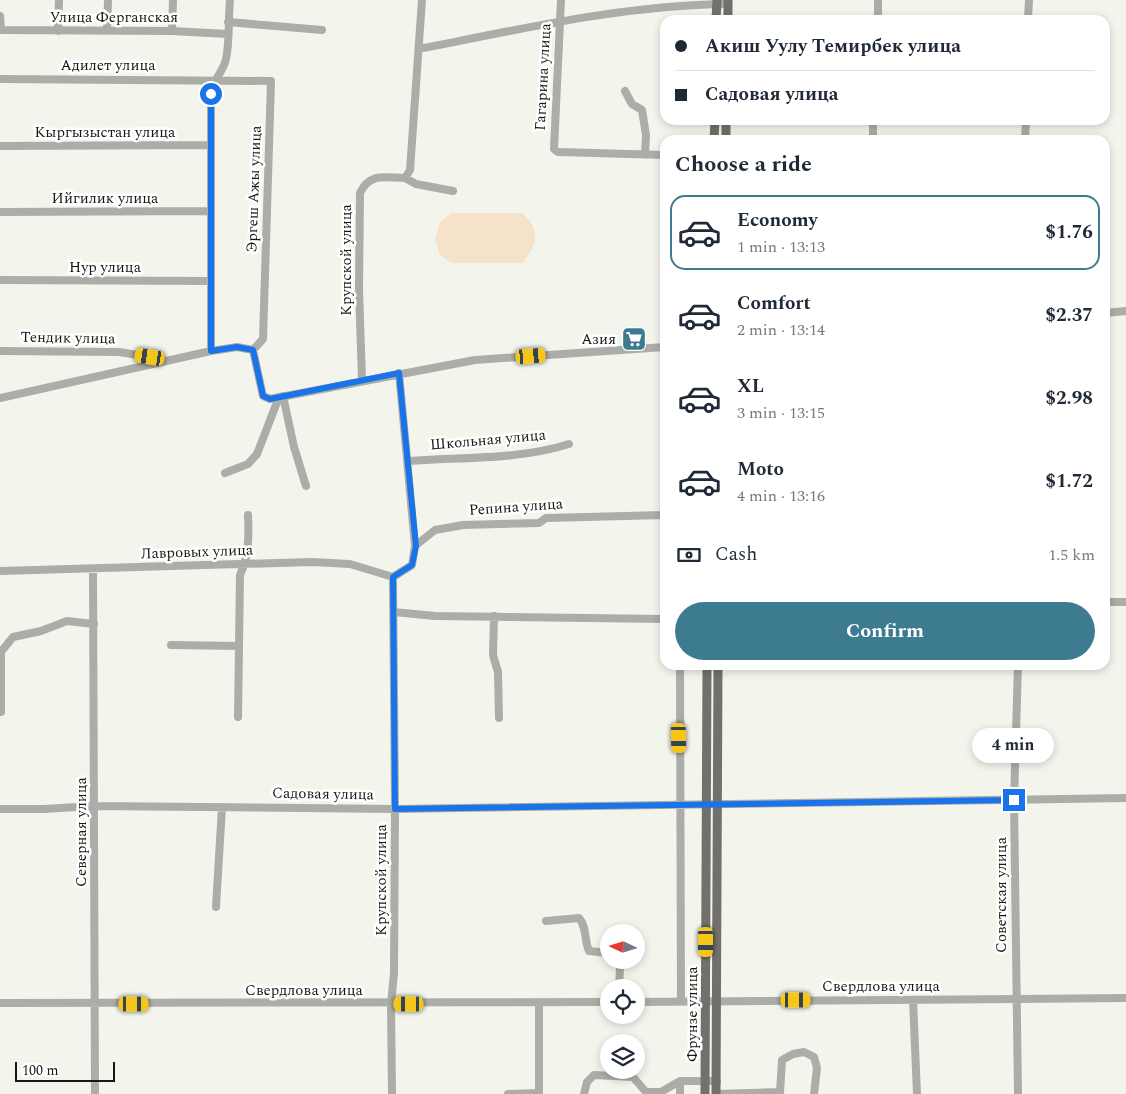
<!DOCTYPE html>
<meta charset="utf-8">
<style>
:root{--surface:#fff;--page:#f6f6f7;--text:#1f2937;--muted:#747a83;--line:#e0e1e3;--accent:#3d7b91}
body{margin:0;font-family:Spectral,serif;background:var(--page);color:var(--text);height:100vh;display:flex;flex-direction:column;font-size:19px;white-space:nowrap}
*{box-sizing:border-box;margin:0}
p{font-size:16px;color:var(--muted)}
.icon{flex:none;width:28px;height:28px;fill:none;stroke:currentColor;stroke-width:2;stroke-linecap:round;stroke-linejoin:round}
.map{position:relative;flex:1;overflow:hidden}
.panel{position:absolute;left:660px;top:135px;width:450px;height:535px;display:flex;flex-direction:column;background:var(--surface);border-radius:15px;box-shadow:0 2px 8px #0003}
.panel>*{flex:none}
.banner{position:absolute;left:660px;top:15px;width:450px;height:110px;border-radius:15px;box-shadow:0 2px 8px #0003;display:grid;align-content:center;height:110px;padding:0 15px;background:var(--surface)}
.needle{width:32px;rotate:274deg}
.fabs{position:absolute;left:600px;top:924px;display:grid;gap:10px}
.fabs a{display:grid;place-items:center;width:45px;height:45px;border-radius:50%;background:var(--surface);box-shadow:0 2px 8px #0003;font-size:25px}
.scale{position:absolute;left:15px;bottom:12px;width:100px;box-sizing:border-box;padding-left:5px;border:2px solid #171815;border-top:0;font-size:14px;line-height:18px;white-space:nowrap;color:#171815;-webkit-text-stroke:4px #fff;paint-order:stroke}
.end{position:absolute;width:22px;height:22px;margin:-11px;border:6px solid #1a73e8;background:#fff;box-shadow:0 0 0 2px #fff}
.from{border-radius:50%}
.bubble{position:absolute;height:35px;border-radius:18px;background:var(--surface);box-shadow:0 2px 8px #0003;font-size:16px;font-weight:700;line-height:35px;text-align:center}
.car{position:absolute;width:15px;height:30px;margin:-15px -8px;border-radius:6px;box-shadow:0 0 4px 1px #0007;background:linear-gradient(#f5c518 24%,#345 0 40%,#f5c518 0 76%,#345 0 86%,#f5c518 0)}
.banner b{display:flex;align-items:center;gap:18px;height:48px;font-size:19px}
.banner b+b{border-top:1px solid var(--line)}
.banner i{width:12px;height:12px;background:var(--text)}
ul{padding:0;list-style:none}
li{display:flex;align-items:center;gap:15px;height:75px;margin:0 10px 8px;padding:0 5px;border:2px solid transparent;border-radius:15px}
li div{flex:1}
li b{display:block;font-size:19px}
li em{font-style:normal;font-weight:700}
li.active{border-color:var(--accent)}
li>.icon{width:45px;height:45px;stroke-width:1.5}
h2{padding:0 15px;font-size:22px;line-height:60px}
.pay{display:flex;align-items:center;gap:12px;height:55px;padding:0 15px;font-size:19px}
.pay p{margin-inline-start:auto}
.action{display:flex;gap:10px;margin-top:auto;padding:10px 15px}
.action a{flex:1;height:58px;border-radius:30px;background:var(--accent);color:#fff;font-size:20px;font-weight:700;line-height:58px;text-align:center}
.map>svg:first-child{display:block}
.green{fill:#f6e2c9}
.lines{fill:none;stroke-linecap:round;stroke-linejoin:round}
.minor{stroke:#acaca8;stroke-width:8}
.major{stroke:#71706a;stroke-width:9}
.route{stroke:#1a73e8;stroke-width:6}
.labels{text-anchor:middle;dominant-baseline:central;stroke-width:5;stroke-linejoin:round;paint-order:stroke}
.street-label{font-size:15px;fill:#171815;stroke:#fff}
.poi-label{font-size:15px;fill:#171815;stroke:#fff;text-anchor:end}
</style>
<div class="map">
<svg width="1126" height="1094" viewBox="0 0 1126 1094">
<rect width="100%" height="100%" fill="#f3f5ed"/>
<!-- green -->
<path class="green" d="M451,213h71c20,18 15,30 1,50h-72l-11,-8 -5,-16 5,-17z"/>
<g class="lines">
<!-- minor -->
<path class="minor" d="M561,0l-7,149 4,3 107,3
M0,16l1,14
M878,20v-20
M1028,20l1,-20
M228,22l94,8
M0,30l172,1 56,3
M107,30l1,-30
M58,31l1,-31
M172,31l1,-31
M419,49c102,-20 205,-44 309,-45
M0,79l271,2 -8,258 -10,11
M625,91l7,13 10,6 4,25 -1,20
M873,140v-20
M1025,140l1,-20
M0,146l210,-1
M405,178l11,6 37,7
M0,212l210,-1
M0,280l211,1
M1105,313l21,-2
M0,351l119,1 43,7
M211,351v-257c1,-14 12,-21 15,-35 4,-19 2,-40 4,-59
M399,373l16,173
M362,380l-3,-91 1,-96c10,-21 25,-15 45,-15l5,-8 12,-170
M283,396l11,51 12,39
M0,398l211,-47 26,-4 16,3 10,46 7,3 205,-39 190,-13
M408,461c53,-4 111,-1 161,-17
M225,473l23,-9 9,-10 22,-57
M93,570l2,524
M0,571l312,-9 38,2 43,13
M393,577l19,-12 3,-19 20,-16 28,-5 76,-2 7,-5 119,-3
M1105,602h21
M394,612l41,4 230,3
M494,616l-1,39 5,17 1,46
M171,645l68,1
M0,653l13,-16 28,-6 26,-10 27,3
M1,653v59
M680,665l1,336
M1018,665l-4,135 4,294
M238,717l2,-142c9,-19 9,-39 8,-60
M0,809h44l50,-3 301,3 731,-11
M216,907l6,-100
M546,921l33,-3c8,9 5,22 10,33l20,2
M617,960l3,8 -1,20
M913,1000l4,94
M636,1002l490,-4
M0,1003l609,-1
M392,1094l-1,-90 3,-31 1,-164 -2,-232
M508,1094l31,-1v-90
M584,1094l3,-12 7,-7 39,2 13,15h15l19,-11h37
M680,1094v-13
M716,1094l64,-2 2,-32 11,-6 11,-2 10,5 3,11 -3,26"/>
<!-- major -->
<path class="major" d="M716,20l1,-20
M728,20v-20
M714,140l1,-20
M726,140v-20
M705,1094l2,-429
M716,1094l2,-429"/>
</g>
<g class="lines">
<!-- route -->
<path class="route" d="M211,94v257l26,-4 16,3 10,46 7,3 129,-26 17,173 -4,19 -19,12 2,232 619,-9"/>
</g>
<!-- icons -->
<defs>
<symbol id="supermarket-square" viewBox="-11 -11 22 22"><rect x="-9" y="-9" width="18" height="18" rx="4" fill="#3d7b91" stroke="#fff"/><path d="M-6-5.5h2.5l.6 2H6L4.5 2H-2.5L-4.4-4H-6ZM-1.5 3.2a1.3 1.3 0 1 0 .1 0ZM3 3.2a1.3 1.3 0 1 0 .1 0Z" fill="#fff"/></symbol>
</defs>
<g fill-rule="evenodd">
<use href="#supermarket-square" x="620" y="325" width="28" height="28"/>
</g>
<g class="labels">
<!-- street labels -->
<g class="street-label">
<text x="114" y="17">Улица Ферганская</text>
<text x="108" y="65">Адилет улица</text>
<text transform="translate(543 77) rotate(-87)">Гагарина улица</text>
<text x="105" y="132">Кыргызыстан улица</text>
<text transform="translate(254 189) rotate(-88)">Эргеш Ажы улица</text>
<text x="105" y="198">Ийгилик улица</text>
<text transform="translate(346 260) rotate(-90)">Крупской улица</text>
<text x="105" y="267">Нур улица</text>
<text transform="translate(68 338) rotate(1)">Тендик улица</text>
<text transform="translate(488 440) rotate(-5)">Школьная улица</text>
<text transform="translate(516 507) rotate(-4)">Репина улица</text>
<text transform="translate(197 552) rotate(-2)">Лавровых улица</text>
<text transform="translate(323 794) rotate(1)">Садовая улица</text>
<text transform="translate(81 832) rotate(-90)">Северная улица</text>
<text transform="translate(381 880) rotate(-90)">Крупской улица</text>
<text transform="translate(1001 895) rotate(-90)">Советская улица</text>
<text x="881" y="986">Свердлова улица</text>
<text x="304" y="990">Свердлова улица</text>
<text transform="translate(692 1014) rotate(-90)">Фрунзе улица</text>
</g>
<!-- poi labels -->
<g class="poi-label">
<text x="616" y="339">Азия</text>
</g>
</g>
</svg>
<div class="fabs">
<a><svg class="needle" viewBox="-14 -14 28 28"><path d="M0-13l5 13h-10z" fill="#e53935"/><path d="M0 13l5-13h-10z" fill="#747a83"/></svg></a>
<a><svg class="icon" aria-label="locate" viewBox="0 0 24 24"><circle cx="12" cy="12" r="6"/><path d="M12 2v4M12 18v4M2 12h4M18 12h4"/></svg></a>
<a><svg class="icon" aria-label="layers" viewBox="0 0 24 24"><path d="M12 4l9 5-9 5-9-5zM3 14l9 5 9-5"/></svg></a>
</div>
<div class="scale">100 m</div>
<i class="end from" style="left:211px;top:94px"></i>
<i class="end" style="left:1014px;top:800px"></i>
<div class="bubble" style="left:972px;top:728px;width:82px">4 min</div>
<i class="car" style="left:531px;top:356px;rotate:86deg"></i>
<i class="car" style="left:150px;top:357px;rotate:279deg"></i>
<i class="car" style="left:679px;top:738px;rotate:179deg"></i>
<i class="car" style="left:706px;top:942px;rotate:180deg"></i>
<i class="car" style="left:796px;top:1000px;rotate:90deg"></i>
<i class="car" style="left:134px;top:1004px;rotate:90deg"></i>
<i class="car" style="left:409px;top:1004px;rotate:270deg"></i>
<div class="banner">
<b><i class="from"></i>Акиш Уулу Темирбек улица</b>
<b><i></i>Садовая улица</b>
</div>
<section class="panel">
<h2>Choose a ride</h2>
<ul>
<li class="active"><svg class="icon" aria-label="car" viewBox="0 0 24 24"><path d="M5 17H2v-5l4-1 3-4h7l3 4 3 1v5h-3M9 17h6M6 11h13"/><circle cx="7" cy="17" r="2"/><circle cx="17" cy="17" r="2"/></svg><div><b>Economy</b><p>1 min · 13:13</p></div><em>$1.76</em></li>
<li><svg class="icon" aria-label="car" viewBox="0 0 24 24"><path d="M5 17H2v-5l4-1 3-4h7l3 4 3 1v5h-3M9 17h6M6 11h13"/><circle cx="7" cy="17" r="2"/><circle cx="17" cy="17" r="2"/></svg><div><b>Comfort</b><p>2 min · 13:14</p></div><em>$2.37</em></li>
<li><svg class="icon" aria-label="car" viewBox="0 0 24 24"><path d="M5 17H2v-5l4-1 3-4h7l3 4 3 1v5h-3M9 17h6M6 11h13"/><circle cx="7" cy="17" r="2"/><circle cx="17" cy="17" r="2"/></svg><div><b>XL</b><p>3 min · 13:15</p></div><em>$2.98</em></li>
<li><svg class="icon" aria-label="car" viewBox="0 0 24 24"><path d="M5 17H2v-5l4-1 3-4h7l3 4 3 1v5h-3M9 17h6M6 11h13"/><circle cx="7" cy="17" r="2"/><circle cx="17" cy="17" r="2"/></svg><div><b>Moto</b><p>4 min · 13:16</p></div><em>$1.72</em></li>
</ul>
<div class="pay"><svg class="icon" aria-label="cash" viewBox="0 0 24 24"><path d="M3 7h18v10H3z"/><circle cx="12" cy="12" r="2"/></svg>Cash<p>1.5 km</p></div>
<div class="action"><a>Confirm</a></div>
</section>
</div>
